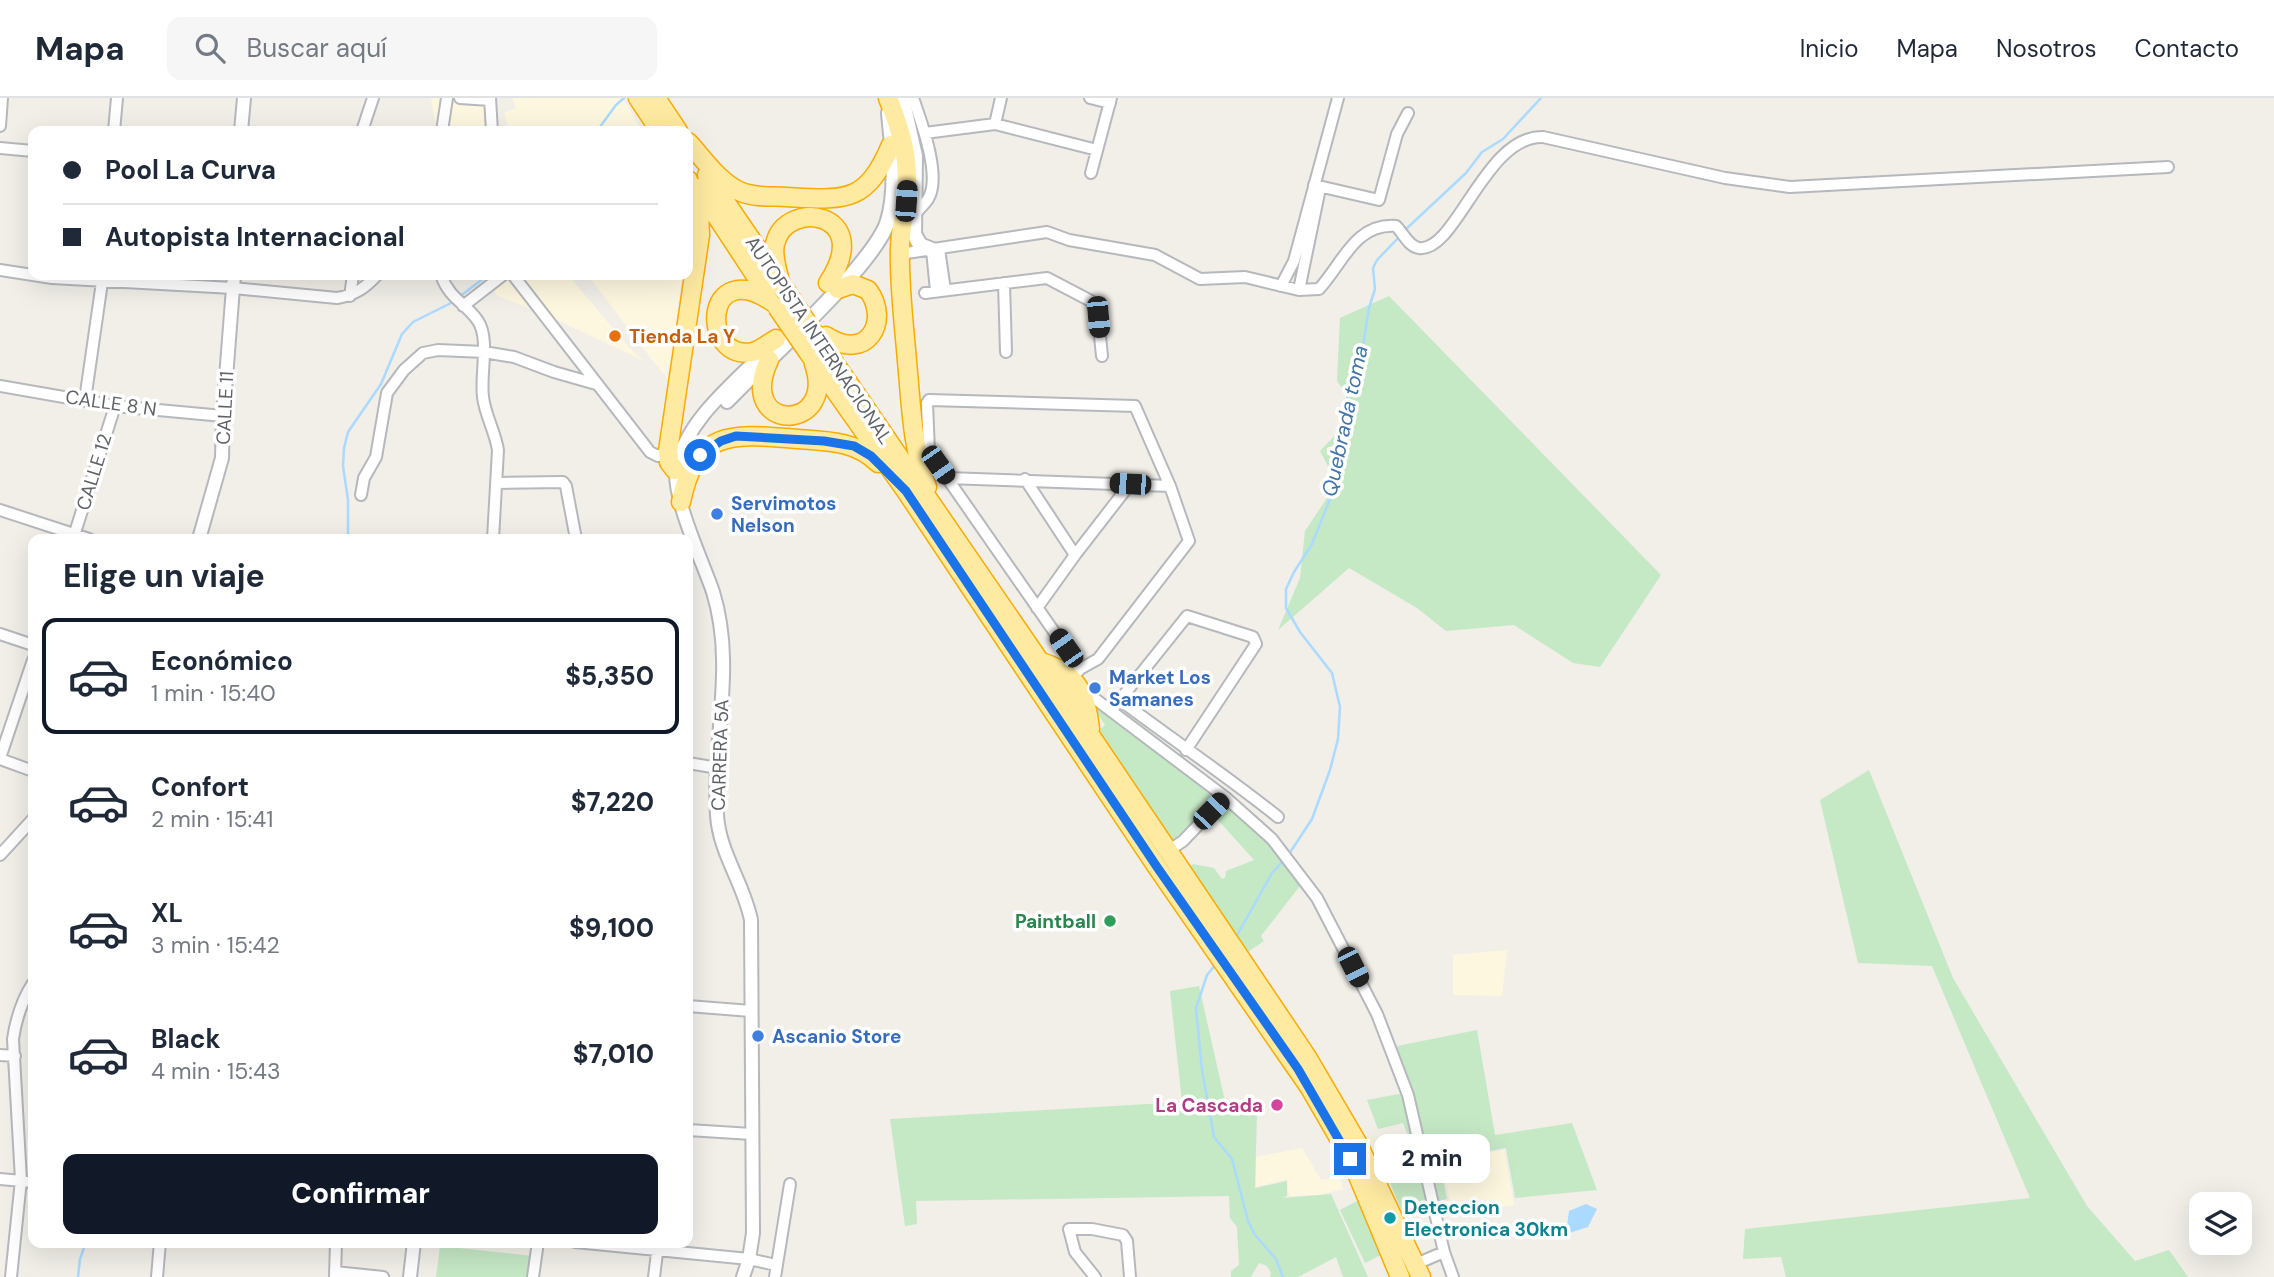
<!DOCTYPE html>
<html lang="es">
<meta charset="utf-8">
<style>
:root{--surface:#fff;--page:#f6f6f7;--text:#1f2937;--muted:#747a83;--line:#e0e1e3;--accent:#111827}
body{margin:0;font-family:"DM Sans",sans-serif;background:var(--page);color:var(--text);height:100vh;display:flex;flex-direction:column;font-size:26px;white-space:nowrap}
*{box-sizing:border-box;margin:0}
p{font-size:23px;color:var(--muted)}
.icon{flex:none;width:38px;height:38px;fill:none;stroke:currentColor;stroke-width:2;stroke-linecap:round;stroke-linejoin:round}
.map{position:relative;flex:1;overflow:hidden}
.drawer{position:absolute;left:28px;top:436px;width:665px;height:714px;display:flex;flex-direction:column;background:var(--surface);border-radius:14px;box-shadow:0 7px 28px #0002}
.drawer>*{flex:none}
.banner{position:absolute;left:28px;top:28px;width:665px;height:154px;border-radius:14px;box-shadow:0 7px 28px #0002;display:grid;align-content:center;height:154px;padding:0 35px;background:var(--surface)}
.controls{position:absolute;left:2189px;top:1094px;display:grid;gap:14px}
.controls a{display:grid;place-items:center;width:63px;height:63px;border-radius:14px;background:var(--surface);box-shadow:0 7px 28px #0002;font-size:35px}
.end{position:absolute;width:32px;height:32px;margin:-16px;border:9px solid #1a73e8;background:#fff;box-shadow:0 0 0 4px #fff}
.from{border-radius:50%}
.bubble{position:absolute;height:49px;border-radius:14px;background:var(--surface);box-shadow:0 7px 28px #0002;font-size:23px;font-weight:800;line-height:49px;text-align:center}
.car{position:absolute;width:21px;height:42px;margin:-21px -10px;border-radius:9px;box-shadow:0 0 5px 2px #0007;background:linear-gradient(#222 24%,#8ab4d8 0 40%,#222 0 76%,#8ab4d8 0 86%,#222 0)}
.banner b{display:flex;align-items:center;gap:24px;height:66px;font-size:26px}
.banner b+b{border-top:2px solid var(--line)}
.banner i{width:18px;height:18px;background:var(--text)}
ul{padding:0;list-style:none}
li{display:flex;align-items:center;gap:21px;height:116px;margin:0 14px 10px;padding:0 21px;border:4px solid transparent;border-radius:14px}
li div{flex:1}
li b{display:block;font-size:26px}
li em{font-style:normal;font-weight:800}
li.active{border-color:var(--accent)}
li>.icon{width:63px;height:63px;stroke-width:1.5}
h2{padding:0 35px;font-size:32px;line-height:84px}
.cta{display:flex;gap:14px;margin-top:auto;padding:14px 35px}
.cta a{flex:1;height:80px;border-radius:14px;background:var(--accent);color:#fff;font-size:28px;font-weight:800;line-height:80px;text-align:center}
header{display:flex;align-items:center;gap:42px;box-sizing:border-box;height:98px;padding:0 35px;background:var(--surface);border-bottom:2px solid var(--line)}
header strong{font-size:33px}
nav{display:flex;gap:38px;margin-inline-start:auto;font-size:24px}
.search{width:490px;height:63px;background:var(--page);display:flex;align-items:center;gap:18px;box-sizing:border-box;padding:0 24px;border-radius:14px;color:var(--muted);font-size:26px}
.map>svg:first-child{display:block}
.commercial{fill:#fef7e0}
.green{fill:#c5e8c5}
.water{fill:#aadaff}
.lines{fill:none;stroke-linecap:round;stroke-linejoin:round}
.stream{stroke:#aadaff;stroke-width:2.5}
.minor-casing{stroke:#b5b8bc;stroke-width:14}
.tertiary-casing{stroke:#b5b8bc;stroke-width:16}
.secondary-casing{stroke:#b6babf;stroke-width:18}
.trunk-casing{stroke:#f9ab00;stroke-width:21}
.minor{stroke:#fff;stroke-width:10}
.tertiary{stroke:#fff;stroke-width:12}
.secondary{stroke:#fff;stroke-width:14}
.trunk{stroke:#feeaa1;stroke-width:18}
.trunk-bridge-casing{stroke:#f9ab00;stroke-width:21;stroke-linecap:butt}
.trunk-bridge{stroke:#feeaa1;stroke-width:18}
.route{stroke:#1a73e8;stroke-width:9}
.food-dot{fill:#e8710a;stroke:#fff;stroke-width:2.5}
.shop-dot{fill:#3f7fe0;stroke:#fff;stroke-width:2.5}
.leisure-dot{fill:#2e9e5b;stroke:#fff;stroke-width:2.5}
.hotel-dot{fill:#d1479c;stroke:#fff;stroke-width:2.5}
.culture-dot{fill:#0f9aa8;stroke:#fff;stroke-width:2.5}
.labels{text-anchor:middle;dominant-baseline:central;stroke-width:7;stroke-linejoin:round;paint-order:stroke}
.food-label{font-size:19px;font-weight:bold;fill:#c56008;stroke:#fff;text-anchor:start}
.street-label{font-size:19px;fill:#5f6368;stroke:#fff}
.shop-label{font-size:19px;font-weight:bold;fill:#366cbe;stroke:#fff;text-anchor:start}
.leisure-label{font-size:19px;font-weight:bold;fill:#27864d;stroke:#fff;text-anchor:end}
.hotel-label{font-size:19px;font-weight:bold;fill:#b23c85;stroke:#fff;text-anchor:end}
.culture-label{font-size:19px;font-weight:bold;fill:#0d838f;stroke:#fff;text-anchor:start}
.water-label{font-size:21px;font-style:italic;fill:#4174aa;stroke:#fff}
</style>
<header>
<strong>Mapa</strong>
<div class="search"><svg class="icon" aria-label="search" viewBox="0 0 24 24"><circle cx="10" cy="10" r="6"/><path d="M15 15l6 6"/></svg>Buscar aquí</div>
<nav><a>Inicio</a><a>Mapa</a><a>Nosotros</a><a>Contacto</a></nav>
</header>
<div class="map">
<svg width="2274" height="1179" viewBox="0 0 2274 1179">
<rect width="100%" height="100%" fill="#f1efe8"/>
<!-- commercial -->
<path class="commercial" d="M431,0h59l9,33h-62z
M512,0h111l19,33h-133l-5,-18 12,-5z
M491,177h77l59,70 15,15 -95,-45 -51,-20z
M588,177h94l-13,105 -17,-20z
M1507,852l-5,46 -49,-1v-40z
M1302,1050l19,32 19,-3 3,12 -24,6 -30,1 -2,-17 -31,8v-30z
M1504,1052l10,55 -75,11 -4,-11 15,-5 -10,-39z"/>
<!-- green -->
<path class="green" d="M1389,198l272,279 -61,92 -27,-4 -59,-38 -68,6 -29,-23 -68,-40 -71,62 22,-52 5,-47 32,-48 -17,-32 18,-19 14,-30 -15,-21 3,-63z
M1091,606l128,97 -47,40 -78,-106 11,-10 -6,-9 -8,5z
M1869,672l84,208 134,228 48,55 34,-11 19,27h-402l-5,-20 -38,2 2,-30 285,-31 -98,-232 -74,-3 -38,-163z
M1226,701l42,38 35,45 -42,54 3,5 -19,13 -56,-84 4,-6 21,4 8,11 3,-1 1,-7 28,-11 -36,-40 -7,3 -4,-4z
M1199,888l28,124 30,1 -2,77 32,-7v15l-4,2 48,-4 37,83h-25l-7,-20 -38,20h-28l1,-4 -4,-7 -8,-3 -8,14h-20v-6l8,-6 -2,-38 -7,-9 -1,-22 -313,5 1,23 -12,2 -15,-107 292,-17 -12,-111z
M1477,932l18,105 77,-12 25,67 -82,8 -9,-50 -67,12 8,39 -45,13 -27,-66 34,-8 -6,-15 -25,6 -11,-29 37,-7 15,73 8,-3 -30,-117z
M1359,1102l22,55 -16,8 -25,-53z
M440,1148l93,10 -3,21h-94z"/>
<!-- water -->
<path class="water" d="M1586,1106l11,5 -9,18 -22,7 3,-23z"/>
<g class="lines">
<!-- stream -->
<path class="stream" d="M597,33l19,-26 8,-7
M1405,132l61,-57 16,-21 21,-13 38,-41
M459,199l29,-22
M348,441v-39l-5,-34 1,-18 4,-16 33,-48 21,-50 11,-12 42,-21
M1289,756l23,-35 18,-49 8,-31 2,-32 -8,-34 -32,-41 -14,-24v-19l8,-17 18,-28 18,-45 20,-116 13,-37 6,-38 6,-19 -2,-21 4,-8 24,-25
M1235,841l37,-66 13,-14
M1216,866l-9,11 -11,33 6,62 12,67 18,22 16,62 7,14 21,24 7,18
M78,1179l2,-18 6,-17"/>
<defs>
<path id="minor" d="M460,0l30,2
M490,0l2,33
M913,0c8,23 29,79 15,101 -4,6 -10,11 -15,17
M1090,0l20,5
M995,26l6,-26
M0,28l2,-28
M114,33l3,-33
M362,33l11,-33
M442,33l5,-33
M925,35l70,-9 102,26
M0,50l33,3
M1091,75l20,-75
M1314,87l65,15 18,-66 11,-21
M939,151l6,41
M932,152l4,41
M900,156l147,-22 22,8 86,15 45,24 45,-2 54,13 20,-1c24,-26 36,-66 77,-63 7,7 13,21 23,22 37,5 66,-113 124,-111l182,41 65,9 378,-20
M0,172l52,8 181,10 104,10c18,-3 28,-10 40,-23
M441,177c9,25 24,27 37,46 12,18 2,54 5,76 2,18 12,34 15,53l-5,89
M513,177l137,177 8,4 10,-5
M1004,185l2,69
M1281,188l13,-25 44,-163
M1299,192l20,-97
M925,195l122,-15 44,23 7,16 4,39
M350,198l3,-21
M463,208l40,-31
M0,288l115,20 108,10
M85,302l18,-125
M947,380l223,8
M1025,381l50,76
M498,385l65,-1 3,4 10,53
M361,397l3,-17 12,-21 11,-64 17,-23 19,-17 15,-3 46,2 30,5 40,15 42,12
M0,412l89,29
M73,441l42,-133
M1037,510l38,-53 55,-71
M0,536l33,11
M1073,580l7,-9 18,-10 91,-118 -19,-55 -35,-80 -206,-6 -2,3 2,49 151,217
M1082,591l143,108 47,42 45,59 60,116 31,81 36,157 9,25
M1120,602c53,40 107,76 158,117
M1111,613l76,-95 66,21 3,7 -70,106
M0,660l33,-98
M0,661l33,12
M688,665l30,5
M1168,753l15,-10 42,-44
M0,757l33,-36
M688,908l63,5
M0,957l15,1
M688,1032l64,4
M0,1081l33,3
M575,1144l174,17 27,6
M1416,1166l28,-12
M335,1174l48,5
M11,1179l10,-97 -8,-141c3,-20 9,-39 20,-56
M157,1179l3,-35
M335,1179l1,-35
M533,1179l5,-35
M654,1179l4,-32
M775,1179l15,-93
M1095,1179l-20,-25 -6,-23h23l31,6 4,6 3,36"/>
<path id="tertiary" d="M241,33l3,-33
M727,304l39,-39
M199,441l23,-81 1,-42 11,-141
M410,1179l4,-35
M743,1179l6,-18 4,-26 -2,-313c-7,-36 -32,-68 -34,-105 -5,-75 19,-149 -4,-223 -10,-30 -43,-98 -36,-127 11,-47 58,-82 90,-116"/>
<path id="secondary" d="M902,0l13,58 -1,78 6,11 12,5
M769,262c30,-30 108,-103 119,-139 10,-34 4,-74 1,-108"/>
<path id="trunk" d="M638,0l22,33
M656,0l22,33
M888,0c15,37 22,63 18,104 -2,15 -6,31 -6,47 -1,37 4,75 7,112 4,42 5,86 20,126
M688,44c15,16 30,39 51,49 14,7 33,5 48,6 58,3 79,7 104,-52
M707,77l69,101
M698,90l73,111
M780,184c-2,-11 -8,-25 -5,-38 10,-46 101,-33 53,39
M774,205c-72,-50 -74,60 -21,49 8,-2 16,-9 23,-13
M826,238c41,27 65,-15 42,-46l-15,-6 -15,5
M818,241l258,375 231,343 51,87 63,133
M808,254l98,139 251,376 153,221 41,71 49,118
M769,262c-34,74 69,73 45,4
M675,372l-6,-8 -1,-11 32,-216 -1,-24 -11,-31
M681,404c15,-75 54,-68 117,-63 30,2 58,2 80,24
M1038,563c38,11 48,30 52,68"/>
</defs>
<!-- minor casing -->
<use href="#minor" class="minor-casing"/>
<!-- tertiary casing -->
<use href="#tertiary" class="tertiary-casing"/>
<!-- secondary casing -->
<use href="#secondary" class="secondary-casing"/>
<!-- trunk casing -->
<use href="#trunk" class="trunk-casing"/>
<!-- minor -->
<use href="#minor" class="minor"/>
<!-- tertiary -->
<use href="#tertiary" class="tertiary"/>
<!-- secondary -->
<use href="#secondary" class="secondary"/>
<!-- trunk -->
<use href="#trunk" class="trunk"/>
<defs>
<path id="trunk-bridge" d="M784,190l34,51
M777,209l31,45"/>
</defs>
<!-- trunk-bridge casing -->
<use href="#trunk-bridge" class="trunk-bridge-casing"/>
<!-- trunk-bridge -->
<use href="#trunk-bridge" class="trunk-bridge"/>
</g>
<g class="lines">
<!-- route -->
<path class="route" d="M700,357l21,-14 15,-5 88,5 30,5 17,10 35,35 251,376 141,202 52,90"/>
</g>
<!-- markers -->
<circle class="food-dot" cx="615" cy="238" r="7"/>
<g class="shop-dot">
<circle cx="717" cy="416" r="7"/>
<circle cx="1095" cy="590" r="7"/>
<circle cx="758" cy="938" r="7"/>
</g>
<circle class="leisure-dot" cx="1110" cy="823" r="7"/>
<circle class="hotel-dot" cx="1277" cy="1007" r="7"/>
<circle class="culture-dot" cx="1390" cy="1120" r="7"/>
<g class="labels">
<!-- food labels -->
<g class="food-label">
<text x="629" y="238">Tienda La Y</text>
</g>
<!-- street labels -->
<g class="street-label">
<text transform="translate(819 242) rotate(56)">AUTOPISTA INTERNACIONAL</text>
<text transform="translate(111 305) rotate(8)">CALLE 8 N</text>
<text transform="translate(225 310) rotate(-87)">CALLE 11</text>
<text transform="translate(94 374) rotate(-73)">CALLE 12</text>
<text transform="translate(720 657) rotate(-88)">CARRERA 5A</text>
</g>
<!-- shop labels -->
<g class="shop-label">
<text x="731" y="405">Servimotos<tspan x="731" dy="22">Nelson</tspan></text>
<text x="1109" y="579">Market Los<tspan x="1109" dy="22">Samanes</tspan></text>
<text x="772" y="938">Ascanio Store</text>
</g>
<!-- leisure labels -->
<g class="leisure-label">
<text x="1096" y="823">Paintball</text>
</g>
<!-- hotel labels -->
<g class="hotel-label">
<text x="1263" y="1007">La Cascada</text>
</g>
<!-- culture labels -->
<g class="culture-label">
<text x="1404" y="1109">Deteccion<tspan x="1404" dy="22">Electronica 30km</tspan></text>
</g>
<!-- water labels -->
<g class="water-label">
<text transform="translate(1345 323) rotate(-78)">Quebrada toma</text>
</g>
</g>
</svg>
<div class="controls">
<a><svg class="icon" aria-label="layers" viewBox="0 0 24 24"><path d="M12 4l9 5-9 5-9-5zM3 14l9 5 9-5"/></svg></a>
</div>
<i class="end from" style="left:700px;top:357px"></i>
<i class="end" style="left:1350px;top:1061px"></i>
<div class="bubble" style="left:1374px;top:1036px;width:116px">2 min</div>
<i class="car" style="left:906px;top:103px;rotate:4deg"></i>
<i class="car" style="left:1098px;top:219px;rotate:175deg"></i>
<i class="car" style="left:938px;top:367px;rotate:145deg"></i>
<i class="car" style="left:1130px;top:386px;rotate:273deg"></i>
<i class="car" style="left:1066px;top:550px;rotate:325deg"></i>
<i class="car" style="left:1211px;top:713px;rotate:44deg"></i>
<i class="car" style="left:1353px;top:869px;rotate:153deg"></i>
<div class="banner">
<b><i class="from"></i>Pool La Curva</b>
<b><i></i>Autopista Internacional</b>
</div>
<section class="drawer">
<h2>Elige un viaje</h2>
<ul>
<li class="active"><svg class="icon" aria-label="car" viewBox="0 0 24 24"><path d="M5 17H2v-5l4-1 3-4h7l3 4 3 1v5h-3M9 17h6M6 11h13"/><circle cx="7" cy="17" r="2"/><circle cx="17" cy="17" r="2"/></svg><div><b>Económico</b><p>1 min · 15:40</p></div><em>$5,350</em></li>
<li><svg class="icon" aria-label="car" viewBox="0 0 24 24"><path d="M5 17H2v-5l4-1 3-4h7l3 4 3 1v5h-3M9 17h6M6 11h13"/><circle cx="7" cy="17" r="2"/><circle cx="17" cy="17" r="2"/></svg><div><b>Confort</b><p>2 min · 15:41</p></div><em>$7,220</em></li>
<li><svg class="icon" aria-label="car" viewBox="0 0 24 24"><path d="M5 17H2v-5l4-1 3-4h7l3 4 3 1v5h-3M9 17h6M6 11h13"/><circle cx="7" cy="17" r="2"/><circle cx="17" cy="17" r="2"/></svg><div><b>XL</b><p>3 min · 15:42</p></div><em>$9,100</em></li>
<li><svg class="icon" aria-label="car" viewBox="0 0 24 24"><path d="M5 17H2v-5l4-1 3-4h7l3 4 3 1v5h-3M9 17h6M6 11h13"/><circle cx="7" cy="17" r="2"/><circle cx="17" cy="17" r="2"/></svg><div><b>Black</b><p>4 min · 15:43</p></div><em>$7,010</em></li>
</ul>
<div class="cta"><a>Confirmar</a></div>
</section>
</div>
